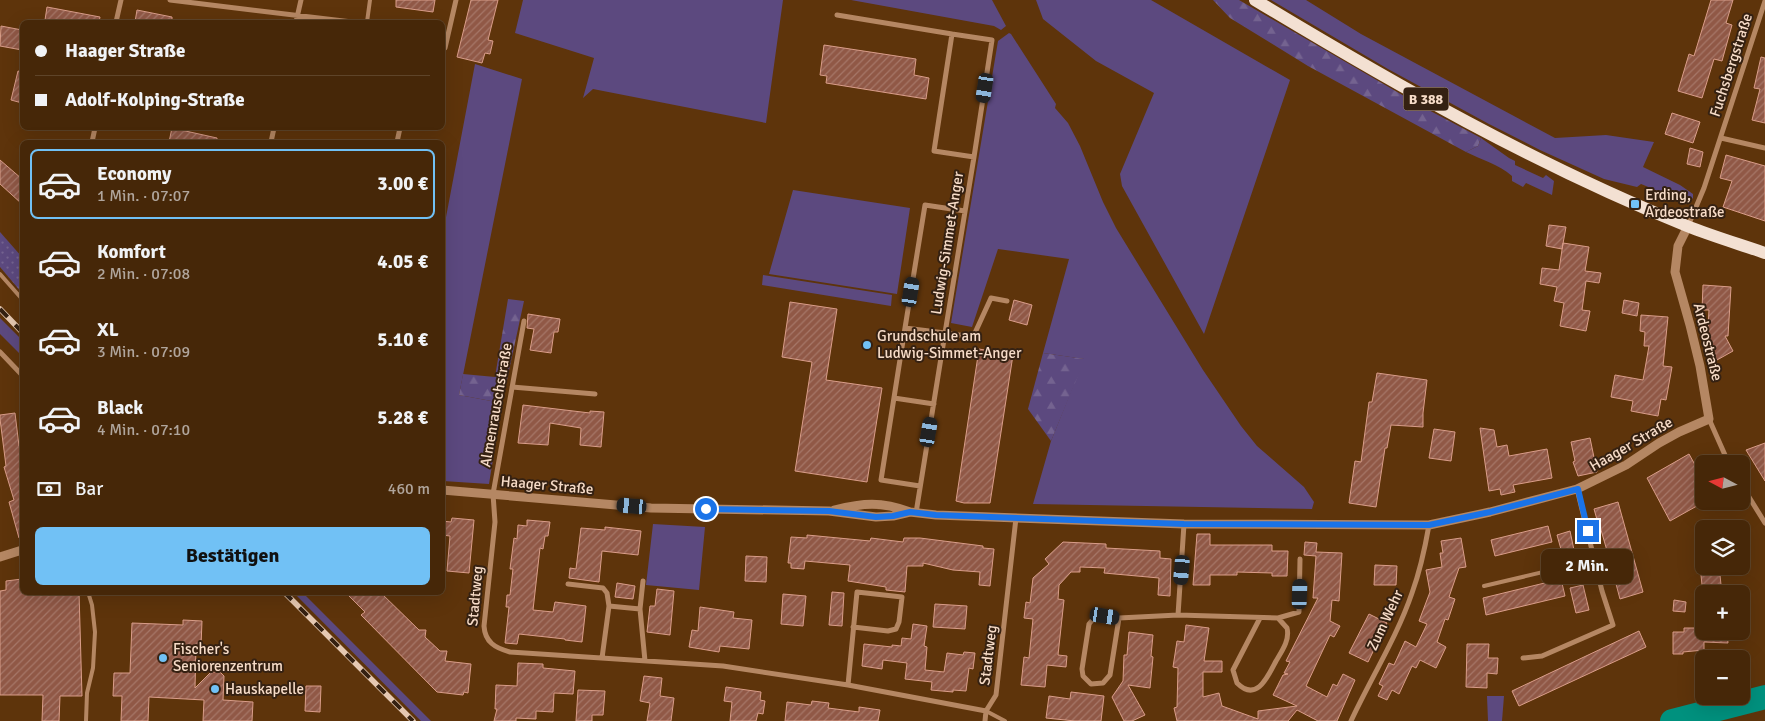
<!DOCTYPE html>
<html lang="de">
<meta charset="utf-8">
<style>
:root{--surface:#462708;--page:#4d2f12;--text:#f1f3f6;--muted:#b0a59c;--line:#5e4429;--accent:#71c1f5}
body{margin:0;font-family:Signika,sans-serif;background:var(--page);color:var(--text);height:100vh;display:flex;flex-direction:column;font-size:19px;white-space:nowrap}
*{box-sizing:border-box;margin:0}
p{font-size:16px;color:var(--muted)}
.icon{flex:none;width:28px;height:28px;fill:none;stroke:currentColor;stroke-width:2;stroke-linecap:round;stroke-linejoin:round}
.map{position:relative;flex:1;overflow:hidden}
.drawer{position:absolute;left:20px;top:140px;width:425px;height:455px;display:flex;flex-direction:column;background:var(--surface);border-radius:8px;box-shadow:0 5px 20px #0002,0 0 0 1px var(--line)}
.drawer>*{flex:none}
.banner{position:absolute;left:20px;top:20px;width:425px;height:110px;border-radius:8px;box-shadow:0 5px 20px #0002,0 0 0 1px var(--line);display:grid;align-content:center;height:110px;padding:0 15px;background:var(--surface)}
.needle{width:32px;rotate:277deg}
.controls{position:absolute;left:1695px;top:455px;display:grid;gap:10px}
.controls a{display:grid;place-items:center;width:55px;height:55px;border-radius:8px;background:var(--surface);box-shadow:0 5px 20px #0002,0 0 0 1px var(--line);font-size:25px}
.end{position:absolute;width:22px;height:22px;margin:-11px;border:6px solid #1a73e8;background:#fff;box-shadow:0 0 0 2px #fff}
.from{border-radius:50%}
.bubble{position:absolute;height:35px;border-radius:8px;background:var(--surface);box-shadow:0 5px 20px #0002,0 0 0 1px var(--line);font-size:16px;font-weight:800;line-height:35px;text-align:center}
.car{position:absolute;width:15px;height:30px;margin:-15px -8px;border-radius:6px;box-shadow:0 0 4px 1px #0007;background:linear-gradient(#222 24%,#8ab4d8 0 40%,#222 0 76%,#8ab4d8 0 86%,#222 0)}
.banner b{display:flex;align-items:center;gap:18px;height:48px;font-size:19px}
.banner b+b{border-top:1px solid var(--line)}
.banner i{width:12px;height:12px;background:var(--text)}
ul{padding:9px 0 0;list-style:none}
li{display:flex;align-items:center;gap:15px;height:70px;margin:0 10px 8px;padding:0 5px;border:2px solid transparent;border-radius:8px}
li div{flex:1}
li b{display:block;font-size:19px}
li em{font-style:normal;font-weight:800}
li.active{border-color:var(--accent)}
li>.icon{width:45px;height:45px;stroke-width:1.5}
.pay{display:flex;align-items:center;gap:12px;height:55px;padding:0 15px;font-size:19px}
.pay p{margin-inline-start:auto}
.button{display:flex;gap:10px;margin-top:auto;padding:10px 15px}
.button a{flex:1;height:58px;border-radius:8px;background:var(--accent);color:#111;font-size:20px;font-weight:800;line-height:58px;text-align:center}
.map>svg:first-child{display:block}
.green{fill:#5c497f}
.forest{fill:url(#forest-firs)}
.garden{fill:url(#garden-dots)}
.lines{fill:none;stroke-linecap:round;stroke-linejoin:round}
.river{stroke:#00917e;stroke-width:24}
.building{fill:url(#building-hatch);stroke:#da9d89}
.service{stroke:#b58763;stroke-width:4}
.minor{stroke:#b58763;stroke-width:5}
.tertiary{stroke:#b58763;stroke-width:9}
.primary{stroke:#f3e0d2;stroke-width:12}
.rail-casing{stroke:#e5c8b2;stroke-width:5.5}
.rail{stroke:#352112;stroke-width:4;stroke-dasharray:11;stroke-linecap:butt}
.route{stroke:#1a73e8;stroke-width:6}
.poi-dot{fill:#71c1f5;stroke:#352112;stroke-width:2}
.labels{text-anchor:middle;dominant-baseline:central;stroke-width:4;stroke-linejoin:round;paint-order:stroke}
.shield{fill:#352112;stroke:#bda491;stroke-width:1}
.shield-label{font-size:14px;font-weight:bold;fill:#f7dcc8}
.street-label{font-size:15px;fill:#f7dcc8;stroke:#352112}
.poi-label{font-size:15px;fill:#f7dcc8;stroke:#352112;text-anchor:start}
</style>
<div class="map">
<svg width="1765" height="721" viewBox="0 0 1765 721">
<defs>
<pattern id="forest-firs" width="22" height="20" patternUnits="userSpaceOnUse" patternTransform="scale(1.25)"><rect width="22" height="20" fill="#5c497f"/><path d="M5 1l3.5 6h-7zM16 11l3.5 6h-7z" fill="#746390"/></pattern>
<pattern id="garden-dots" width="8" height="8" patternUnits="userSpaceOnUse" patternTransform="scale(1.25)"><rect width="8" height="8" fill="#5c497f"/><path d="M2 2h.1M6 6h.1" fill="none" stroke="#746390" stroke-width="1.8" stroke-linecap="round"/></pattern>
<pattern id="building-hatch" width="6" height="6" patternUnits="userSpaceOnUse" patternTransform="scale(1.25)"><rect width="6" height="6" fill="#905846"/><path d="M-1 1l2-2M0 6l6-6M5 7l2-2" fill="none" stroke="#a67768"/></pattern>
</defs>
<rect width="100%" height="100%" fill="#5e340b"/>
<!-- green -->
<path class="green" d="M523,0h260l-17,123 -173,-34 -10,9 11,-40 -79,-25z
M851,0h141l14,26 -5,4 -7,-4z
M1036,0h115l139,80 -86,254 -82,-148 -2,-12 34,-81 -58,-32 -53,-42z
M1271,0h35l55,34 194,104 51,-3 48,7 -11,25 37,18 13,9v4l-7,6 -40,-18 -5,-2 -4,3 -33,-8 -64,-29 -51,-26 -101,-55z
M1009,33l2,1 45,70 -1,4 13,15 12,23 23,56 13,26 87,142 38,56 16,20 47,41 10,15 -2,7 -279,-5 18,-63 33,-82 -41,-6 26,-94 -71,-10 -26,78 -21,-4 47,-282z
M475,64l47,15 -63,316 43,8 -13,81 -46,-3v-248z
M1481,138l28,20 6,3v4l28,13 3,-3 8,6 -2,14 -26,-12 -3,4 -11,-6v-5c-14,-12 -30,-16 -46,-24l12,-6z
M793,190l117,18 -13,86 -128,-20z
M763,275l129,20 -1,11 -129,-21z
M0,318l22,22v16l-22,-22z
M653,524l52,3 -6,63 -53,-5z
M294,593h9l128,128h-10z
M1487,696h17l-2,25h-14z"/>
<!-- forest -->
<path class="forest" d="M1213,0h26l184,107 58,31 -3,8 -12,6 -158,-86 -78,-48z
M508,299l16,2 -22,102 -43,-8 4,-21 32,3z
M1043,353l42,6 -34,82 -23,-32z"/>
<!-- garden -->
<path class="garden" d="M0,232l22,25v36l-22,-26z"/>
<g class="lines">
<!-- river -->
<path class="river" d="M1672,721l93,-24"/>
</g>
<!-- building -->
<path class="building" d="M396,0h39l-2,12 -37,-5z
M471,0h27l-10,40 5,1 -3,13 -5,-1 -3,10 -25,-6z
M1711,0h22l-7,23 6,2 -10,36 -8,-2 -12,39 -24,-7 11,-37 5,2z
M47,7l53,10 -1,5h-38l-16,-2z
M137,10l35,7v5h-37z
M1,26l21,4v20l-22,-4z
M824,45l92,14 -2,16 15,3 -3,21 -100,-16 1,-7 -7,-1z
M1761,57l4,1v65l-13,-3 8,-31 -6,-1z
M18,71l4,1v31l-11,-3z
M1672,113l28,9 -7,21 -28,-9z
M172,128l45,10v4h-48z
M1690,148l13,4 -3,15 -13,-3z
M1726,155l39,11v55l-42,-14 9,-26 -12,-3z
M0,160l22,19v25l-22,-20z
M1549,225l17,2 -4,22 -16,-3z
M1563,243l26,4 -4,24 16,2 -2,10 -13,-2 -4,29 8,1 -4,20 -26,-5 4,-23 -10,-2 3,-14 -17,-3 2,-16 17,2z
M1703,285l28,2 -3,49h-3l8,15 -16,9 -15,-27 6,-4 1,-19h-7z
M1014,300l18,5 -5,20 -18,-5z
M1624,300l15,3 -2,13 -15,-3z
M790,302l47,7 -11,71 56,8 -15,94 -72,-11 17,-109 -30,-5z
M528,314l32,5 -2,13h-4l-3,21 -21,-3 4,-21 -7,-1z
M1641,315l27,2 -5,49 9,1 -6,33 -5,-1 -3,17 -27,-5 2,-10 -22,-4 4,-22 28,5 6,-34h-5l1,-14 -5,-1z
M979,349l34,6 -23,148h-26l-8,-2z
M1377,373l50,7 -4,33v14l-32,-2 -4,23h-2l-9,59 -27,-4 6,-42 6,1 8,-60h3z
M523,405l67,8v-2l14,1 -3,35 -21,-2 1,-17 -31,-5 -2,22 -30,-2z
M15,413l4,33 3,-1v93h-3l-10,-36 5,-2 -10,-33 2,-1 -6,-47v-4z
M1480,428l14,2 3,17 10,-2 2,11 38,-7 5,29 -39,7 2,7 -14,3 -1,-6 -11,2z
M1434,429l21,3 -4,29 -22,-3z
M1590,438l7,34 -19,4 -5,-14 2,-1 -4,-19z
M1765,443v38l-19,-31z
M1689,454l15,27v21l-34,19 -23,-43z
M1618,502l25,90 -23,7 -4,-15h-2l-4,-15 2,-1 -13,-45h-1l-4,-14z
M452,518l22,2 -5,53 -22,-2 3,-35 -8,-1v-14l9,1z
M527,520l23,2 -2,14h-3l-2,13 -3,-1 -7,62 20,2 2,-10 31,4 -4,36 -17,-2v-1l-46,-5 -2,10 -12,-1 4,-36h-3l1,-12h3l3,-26h-3l4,-31 3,1 1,-14 9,1z
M1548,526l4,16 -57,14 -4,-16z
M605,527l36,4 -3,24 -36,-4 -3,31 -30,-4 1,-10 6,1 5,-41 24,2z
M1570,531l4,19 -12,3 -5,-18z
M1197,534h13v11h62v6h16l-1,25h-15v-3l-35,-1v3h-27v10h-17z
M807,535l63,6 1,-3 32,4 1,-4h16l63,8v2l11,1 -4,37 -11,-1 1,-13 -27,-2 -30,-7v3h-16l-2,26 -19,-2v-3l-38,-6 2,-16 -45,-4 -1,8 -13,-1v-5h-3l3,-26 16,1z
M1461,538l5,29 -7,1 -10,29 6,2 -7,21 -3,-1 -8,23 9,5 -10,21 -16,-8 -4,8 -4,-2 -13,28 -7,-4 -5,10 -9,-4 5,-10 -4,-2 10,-21 5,2 11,-24 11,6 11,-23 -8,-3 11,-29 -4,-22 16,-3 -2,-14h3l-2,-12z
M1063,542l43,2v4l54,3v7l11,1 -1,37 -12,-1 1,-17 -55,-5 1,-5 -25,-1v5h-9l-12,13 -1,14 6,1 -6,55 9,1 -1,11 -19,-2 -2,22 -24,-2 3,-28 5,1 4,-39 -9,-1 2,-16 4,1 3,-25 16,-14 -4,-5z
M1305,542l12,1 -1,9 26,1 -3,48 -7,-1 -2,21 10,5 -6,11 -4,-2 -24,51 21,11 6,-13 4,2 6,-12 12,6 -18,41h-19l-21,-11 -9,11h-111l-3,-13 3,-1 1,-39 -5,-1 4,-26 7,1 2,-17 23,3 -5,33h18v11h-19v25l16,-4 3,13 36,13v-8l39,-5 -24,-11 10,-20 5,-1 -4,-1 6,-11 -4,-1 32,-63h-5l3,-42 -12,-1z
M746,556l21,1 -1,25 -21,-1z
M1375,565l22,1 -1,19h-22z
M1700,566h19l3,28h-19z
M22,579v13h57l3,104h-22l-1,25h-17l1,-26h-43v-104l6,-1v-9z
M1561,579l4,17 -79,19 -3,-17z
M617,583l18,3 -2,13 -18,-2z
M1583,585l6,25 -13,3 -6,-25z
M657,589l17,2 -4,44 -23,-3 3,-26h5z
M345,592h35l39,38h7l-1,7 15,14h7l-2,10 26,3 -3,29 -4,-1 -1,3 -26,-3 -76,-77 4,-3z
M832,592l12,1 -2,33 -13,-1z
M783,594l23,2 -3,30 -22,-2z
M1674,600l12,2 -1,10 -12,-1z
M935,604l32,2 -2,23 -32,-2z
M700,607l34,5 -1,6 19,2 -3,29 -29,-3 -1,6 -30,-5 3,-17 6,1z
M1369,614l18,9 -19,39 -19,-9z
M183,620l19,1 -1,25h-5l-1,42 16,-16h9l4,4 -1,24 30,2 -1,19h-49l1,-21 -55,-3 -1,24h-27l1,-25h-9l1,-23h16l2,-50 51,2z
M913,624l14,2 -3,20 3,1 -2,23 19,2 3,-19 16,2 1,-3 11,1 -2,16 -4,-1 -3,23 -13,-1v2l-22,-2 1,-8 -27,-3 2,-16 -24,-3 -1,9 -20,-3 2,-22 28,3v-2l9,1 1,-8 9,1z
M1684,628h20v3h23l1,12 -24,-1v8l-21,2v2h-10v-22h11z
M1639,631l7,16 -127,59 -7,-15z
M1129,632l24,3 -2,21 2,1 -3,31 -22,-3 17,30 -13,6h-8l-12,-24 11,-16 1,-26h3z
M1467,644h22l-1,14h10l-1,16 -10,-1v15l-21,-1z
M518,663l25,1v4l32,3 -2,23 -19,-1 -1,19 -17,-1v8l-20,-1v3h-22l3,-12h-2l1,-24 21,1z
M644,676l18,2 -2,18 14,2 -3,23h-24l3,-18 -10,-2z
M306,686h15l-1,26 -15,-1z
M726,687l35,5 -1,8 5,1 -2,13 -5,-1 -2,8h-26l2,-19 -8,-1z
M578,690l27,1 -2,24h-11v6h-16z
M1071,692l33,4 -3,25h-26l-29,-3 3,-22 21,3z
M812,701l17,2 -1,5 31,4v-5l21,3 -2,11h-93l2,-19 24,3z"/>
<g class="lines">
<!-- service -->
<path class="service" d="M367,22l3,-22
M0,274l22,25
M1484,586l110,-26
M986,711l19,10
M86,721l1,-28 6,-25 2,-36 -3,-27 -4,-13"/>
<!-- minor -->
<path class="minor" d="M170,0l182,22
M837,15l115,19
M116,22l5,-22
M296,22l5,-22
M952,34l40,6 -18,117 -40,-6z
M442,48h3l11,-48
M1721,138l44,10
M92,142l3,-14
M271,142l3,-14
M397,142l3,-14
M974,157l-29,176 21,3 8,-1 17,-37 16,3
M1688,226l16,-38 61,-187
M524,321l-31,173 2,28 -11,104c1,16 11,22 26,26l213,14 125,19 138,26
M905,328l20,-123 40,6
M0,352l22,23
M512,387l83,7
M894,398l40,6
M1709,419l20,45
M1741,484l24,39
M916,513l29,-180 -40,-5 -24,152 39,6
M1184,524l-6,91 100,3 9,10c3,12 -5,23 -11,33 -8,15 -19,42 -39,22l-4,-13 27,-52
M568,584l35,4 4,5 2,13
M640,609l3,-28
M1119,618l-18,-3 -7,3 -5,6 -7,45 1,7 8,8 12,-1 7,-8 9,-57 59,-3
M1278,618l21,-6 1,-53
M602,658l7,-52 31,3 5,52
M1523,658l19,-2 71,-31 -11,-34 -25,-102
M848,685l9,-93 45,5 -3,25 -3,7 -8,2 -35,-4
M986,711l10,-16 20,-177
M985,721l1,-10
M1351,721c20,-43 46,-84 61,-128 8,-22 13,-45 17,-68"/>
<!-- tertiary -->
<path class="tertiary" d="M442,490l209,18 178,3 47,6 17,-1 17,-4 26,3 248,9 245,1 61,-13 87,-23 49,-24 33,-22 20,-11 30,-13 -9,-53 -10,-41 -15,-53 3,-26 10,-20
M834,510c29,-7 47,-9 76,2
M0,557l22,-7"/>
<!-- primary -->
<path class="primary" d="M1255,0c139,84 281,165 432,226 25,10 52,18 78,27"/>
<defs>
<path id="rail" d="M0,309l22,23
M284,592l129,129"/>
</defs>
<!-- rail casing -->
<use href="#rail" class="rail-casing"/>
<!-- rail -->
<use href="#rail" class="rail"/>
</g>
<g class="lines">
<!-- route -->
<path class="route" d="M706,509l123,2 47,6 17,-1 17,-4 26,3 248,9 245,1 61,-13 88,-23 10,42"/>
</g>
<!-- markers -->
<g class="poi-dot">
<rect x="1630" y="199" width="10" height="10" rx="2.5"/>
<circle cx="867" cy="345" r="5"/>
<circle cx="163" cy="658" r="5"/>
<circle cx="215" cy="689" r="5"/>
</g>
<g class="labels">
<!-- shield labels -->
<rect class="shield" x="1403.5" y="87.5" width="45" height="23" rx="4"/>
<g class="shield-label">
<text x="1426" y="99">B 388</text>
</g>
<!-- street labels -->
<g class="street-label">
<text transform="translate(1731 65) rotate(-72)">Fuchsbergstraße</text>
<text transform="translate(947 243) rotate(-81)">Ludwig-Simmet-Anger</text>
<text transform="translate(1708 342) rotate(76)">Ardeostraße</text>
<text transform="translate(496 405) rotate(-80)">Almenrauschstraße</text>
<text transform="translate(1631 444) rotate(-30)">Haager Straße</text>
<text transform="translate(547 485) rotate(5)">Haager Straße</text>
<text transform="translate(475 596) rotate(-85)">Stadtweg</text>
<text transform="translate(1385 620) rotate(-65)">Zum Wehr</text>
<text transform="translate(988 655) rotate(-83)">Stadtweg</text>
</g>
<!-- poi labels -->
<g class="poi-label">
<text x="1645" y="195">Erding,<tspan x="1645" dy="17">Ardeostraße</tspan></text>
<text x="877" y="336">Grundschule am<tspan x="877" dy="17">Ludwig-Simmet-Anger</tspan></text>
<text x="173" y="649">Fischer's<tspan x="173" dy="17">Seniorenzentrum</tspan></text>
<text x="225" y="689">Hauskapelle</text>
</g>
</g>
</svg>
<div class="controls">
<a><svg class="needle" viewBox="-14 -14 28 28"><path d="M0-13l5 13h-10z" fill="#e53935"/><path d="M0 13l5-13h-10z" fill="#b0a59c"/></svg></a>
<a><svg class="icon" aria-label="layers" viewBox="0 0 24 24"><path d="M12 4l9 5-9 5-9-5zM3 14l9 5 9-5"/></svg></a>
<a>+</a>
<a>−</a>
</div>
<i class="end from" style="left:706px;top:509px"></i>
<i class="end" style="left:1588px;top:531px"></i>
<div class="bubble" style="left:1541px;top:549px;width:92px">2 Min.</div>
<i class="car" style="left:985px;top:88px;rotate:189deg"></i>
<i class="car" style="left:911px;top:292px;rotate:9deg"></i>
<i class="car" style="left:929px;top:432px;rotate:10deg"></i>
<i class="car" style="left:632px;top:506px;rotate:275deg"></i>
<i class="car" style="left:1182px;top:570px;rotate:185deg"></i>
<i class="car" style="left:1300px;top:594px;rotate:2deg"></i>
<i class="car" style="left:1105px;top:616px;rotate:99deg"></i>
<div class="banner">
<b><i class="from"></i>Haager Straße</b>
<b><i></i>Adolf-Kolping-Straße</b>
</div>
<section class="drawer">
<ul>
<li class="active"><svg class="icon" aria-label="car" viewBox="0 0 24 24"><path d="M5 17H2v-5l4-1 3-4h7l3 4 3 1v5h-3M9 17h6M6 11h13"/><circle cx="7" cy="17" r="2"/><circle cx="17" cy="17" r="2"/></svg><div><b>Economy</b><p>1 Min. · 07:07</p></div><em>3.00 €</em></li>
<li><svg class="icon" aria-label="car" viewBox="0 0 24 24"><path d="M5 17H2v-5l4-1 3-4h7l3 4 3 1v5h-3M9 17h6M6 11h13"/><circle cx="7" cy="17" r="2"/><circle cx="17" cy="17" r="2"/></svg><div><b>Komfort</b><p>2 Min. · 07:08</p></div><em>4.05 €</em></li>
<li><svg class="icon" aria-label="car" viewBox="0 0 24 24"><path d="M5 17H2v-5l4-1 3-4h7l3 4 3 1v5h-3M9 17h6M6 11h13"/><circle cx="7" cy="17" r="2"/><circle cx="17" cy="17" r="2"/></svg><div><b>XL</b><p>3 Min. · 07:09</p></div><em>5.10 €</em></li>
<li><svg class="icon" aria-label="car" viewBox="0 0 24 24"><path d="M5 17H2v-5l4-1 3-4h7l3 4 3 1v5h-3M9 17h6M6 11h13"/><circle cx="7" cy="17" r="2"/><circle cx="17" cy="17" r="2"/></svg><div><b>Black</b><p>4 Min. · 07:10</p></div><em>5.28 €</em></li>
</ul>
<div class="pay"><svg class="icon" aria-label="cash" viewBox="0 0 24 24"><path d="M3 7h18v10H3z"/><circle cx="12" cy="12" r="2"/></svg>Bar<p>460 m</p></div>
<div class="button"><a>Bestätigen</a></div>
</section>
</div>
